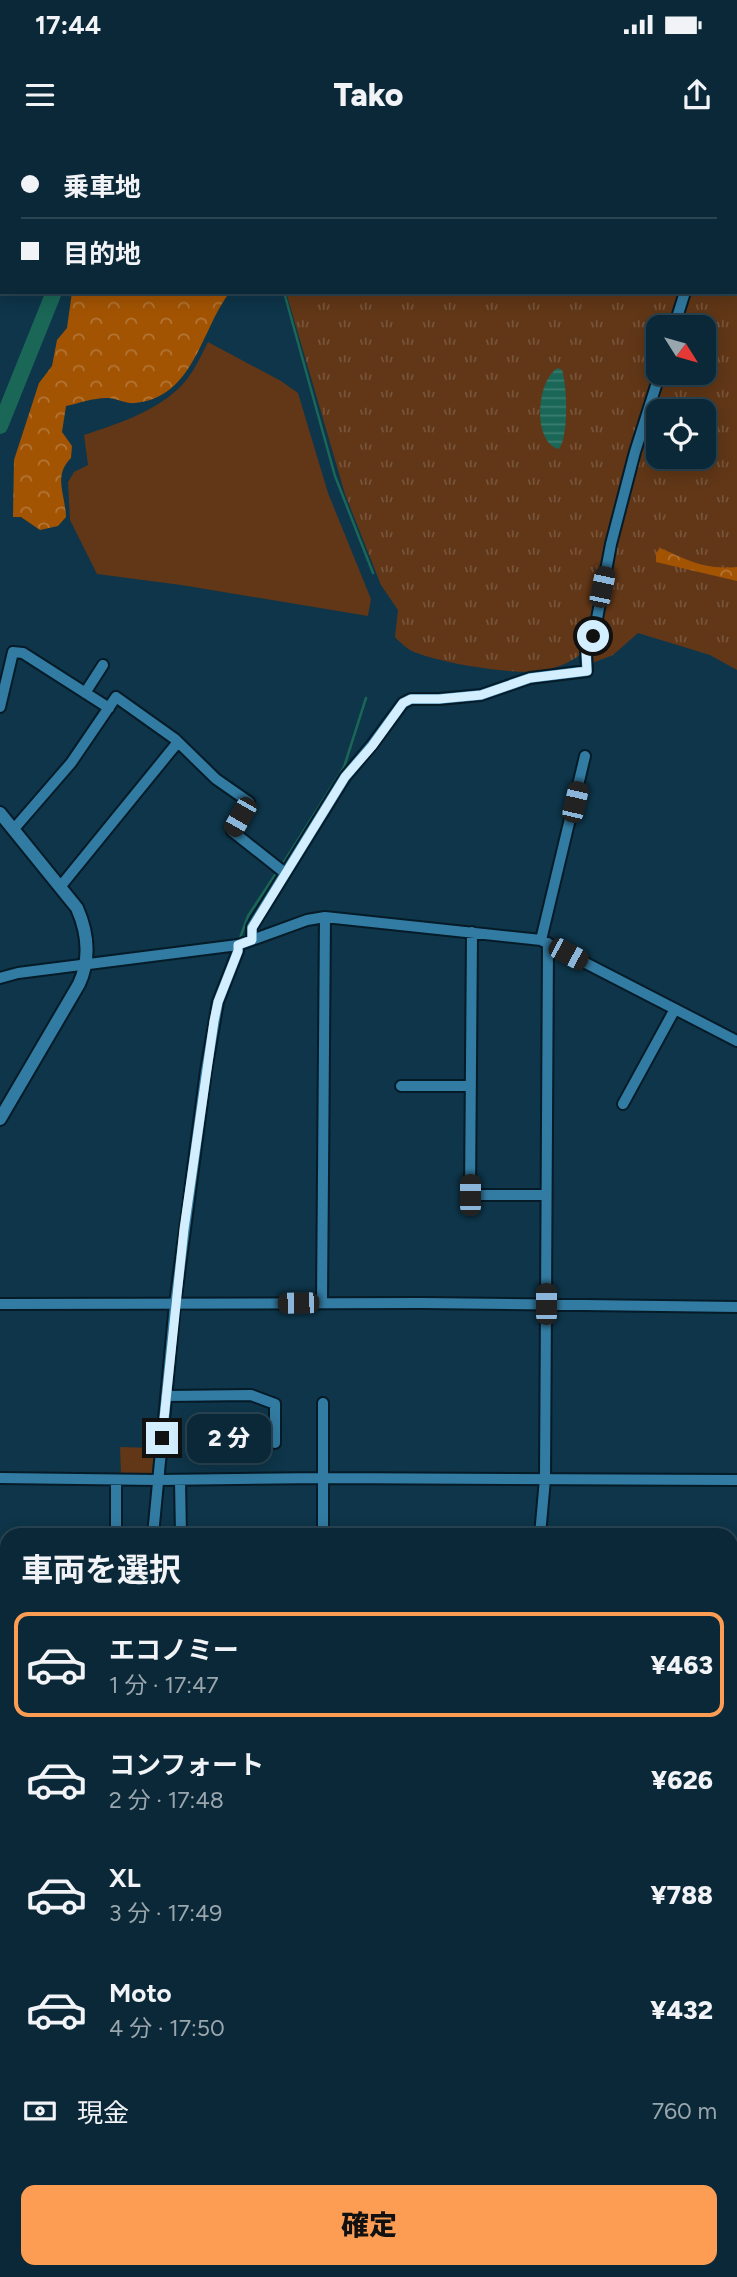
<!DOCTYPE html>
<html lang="ja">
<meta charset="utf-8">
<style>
:root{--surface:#0a2837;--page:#13303f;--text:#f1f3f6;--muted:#99a6ad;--line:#2a4452;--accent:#fd9d54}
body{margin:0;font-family:Figtree,"Noto Sans JP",sans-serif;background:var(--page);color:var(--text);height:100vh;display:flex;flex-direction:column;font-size:26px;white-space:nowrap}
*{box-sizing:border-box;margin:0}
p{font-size:23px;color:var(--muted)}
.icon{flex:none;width:38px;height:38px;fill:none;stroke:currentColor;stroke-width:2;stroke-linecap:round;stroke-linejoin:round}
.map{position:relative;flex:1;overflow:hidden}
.side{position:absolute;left:0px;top:1388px;width:738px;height:751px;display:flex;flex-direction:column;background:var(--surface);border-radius:21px 21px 0 0;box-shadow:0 4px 18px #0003,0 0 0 2px var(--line)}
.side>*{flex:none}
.top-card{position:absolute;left:0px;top:0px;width:738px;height:154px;box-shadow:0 4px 18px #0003,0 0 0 2px var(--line);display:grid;align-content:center;height:154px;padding:0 21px;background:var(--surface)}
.needle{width:46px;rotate:127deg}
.tools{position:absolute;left:646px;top:175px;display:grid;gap:14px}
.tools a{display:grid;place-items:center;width:70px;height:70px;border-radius:14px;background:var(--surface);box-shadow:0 4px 18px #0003,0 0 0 2px var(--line);font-size:35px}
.end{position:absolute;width:32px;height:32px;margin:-16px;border:9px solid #d2eeff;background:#111;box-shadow:0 0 0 4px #111}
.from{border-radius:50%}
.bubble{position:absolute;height:49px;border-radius:14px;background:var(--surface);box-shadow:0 4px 18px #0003,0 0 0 2px var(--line);font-size:23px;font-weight:800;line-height:49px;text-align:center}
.car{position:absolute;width:21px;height:42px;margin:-21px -10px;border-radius:9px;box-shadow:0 0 5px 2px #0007;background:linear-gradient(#222 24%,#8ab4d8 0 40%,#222 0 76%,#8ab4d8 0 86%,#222 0)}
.top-card b{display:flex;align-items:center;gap:24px;height:66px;font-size:26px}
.top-card b+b{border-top:2px solid var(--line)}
.top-card i{width:18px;height:18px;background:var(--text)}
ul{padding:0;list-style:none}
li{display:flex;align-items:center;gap:21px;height:105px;margin:0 14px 10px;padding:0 7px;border:4px solid transparent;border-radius:14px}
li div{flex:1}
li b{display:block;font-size:26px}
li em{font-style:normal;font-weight:800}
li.on{border-color:var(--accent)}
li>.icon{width:63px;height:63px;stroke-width:1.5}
h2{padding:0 21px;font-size:32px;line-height:84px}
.pay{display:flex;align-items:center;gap:18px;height:77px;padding:0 21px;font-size:26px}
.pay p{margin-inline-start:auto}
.primary-button{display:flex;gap:14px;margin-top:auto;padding:14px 21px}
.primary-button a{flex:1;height:80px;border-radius:14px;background:var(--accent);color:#111;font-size:28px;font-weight:800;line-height:80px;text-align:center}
.status{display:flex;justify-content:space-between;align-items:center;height:49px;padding:0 35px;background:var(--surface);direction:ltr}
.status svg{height:19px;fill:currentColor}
header{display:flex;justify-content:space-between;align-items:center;height:91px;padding:0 21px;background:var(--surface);font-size:32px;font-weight:800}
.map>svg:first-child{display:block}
.grass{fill:url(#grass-tufts);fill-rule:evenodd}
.forest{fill:url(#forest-crowns)}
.green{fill:#613717}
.water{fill:url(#water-rules)}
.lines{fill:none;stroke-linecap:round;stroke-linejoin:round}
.stream{stroke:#1a6757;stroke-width:2.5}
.river{stroke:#1a6757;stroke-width:16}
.minor-casing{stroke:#051b27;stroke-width:14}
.tertiary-casing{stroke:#051b27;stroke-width:16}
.primary-casing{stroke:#051b27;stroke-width:19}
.trunk-casing{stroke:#051b27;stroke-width:21}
.minor{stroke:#327ba2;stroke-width:10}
.tertiary{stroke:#327ba2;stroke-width:12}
.primary{stroke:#82a86b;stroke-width:16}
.trunk{stroke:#9cb759;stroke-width:18}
.route{stroke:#d2eeff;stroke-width:9}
</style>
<div class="status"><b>17:44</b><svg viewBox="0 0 49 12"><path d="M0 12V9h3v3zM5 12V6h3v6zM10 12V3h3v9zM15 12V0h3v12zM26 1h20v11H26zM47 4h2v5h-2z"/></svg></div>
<header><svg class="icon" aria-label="menu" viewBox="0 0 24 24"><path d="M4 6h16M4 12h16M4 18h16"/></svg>Tako<svg class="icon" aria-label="share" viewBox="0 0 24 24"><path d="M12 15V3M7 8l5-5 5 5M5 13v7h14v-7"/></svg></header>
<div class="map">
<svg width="737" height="2137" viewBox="0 0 737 2137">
<defs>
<pattern id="grass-tufts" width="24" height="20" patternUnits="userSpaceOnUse" patternTransform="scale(1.75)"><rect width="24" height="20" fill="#613717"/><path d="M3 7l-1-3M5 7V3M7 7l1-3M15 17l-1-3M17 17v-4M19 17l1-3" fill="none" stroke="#77543a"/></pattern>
<pattern id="forest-crowns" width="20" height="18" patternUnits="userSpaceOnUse" patternTransform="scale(1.75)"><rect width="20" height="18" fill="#a35403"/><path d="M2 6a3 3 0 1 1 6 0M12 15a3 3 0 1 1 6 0" fill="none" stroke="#b37535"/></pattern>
<pattern id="water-rules" width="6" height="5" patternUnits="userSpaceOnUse" patternTransform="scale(1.75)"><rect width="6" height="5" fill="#1a6757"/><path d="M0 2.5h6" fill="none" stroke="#3a7d70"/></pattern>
</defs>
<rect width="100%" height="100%" fill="#0e3549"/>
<!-- grass -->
<path class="grass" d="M261,0h476v530l-27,-15 -72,-22 -25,22 -21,8 -6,-12c-14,10 -27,17 -45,20 -29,4 -102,-8 -129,-20 -6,-3 -12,-9 -17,-14l3,-27 -17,-25 -36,-91 -59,-202h451v-150h-477zM658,187h46v46h-46zM658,271h46v46h-46z"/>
<!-- forest -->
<path class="forest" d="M72,152h158c-29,37 -36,106 -95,111 -8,1 -17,-4 -26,-5 -13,-1 -30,5 -43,8l-4,26 10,14 -1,12c-18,18 -6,35 -5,59l-8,9 -18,4 -19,-13h-8l1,-57 25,-77 13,-17 5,-26 10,-12z
M660,408c27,12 45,22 77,19v14l-81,-19v-9z
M0,2039l7,2v91h93l-1,5h-99z"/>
<!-- green -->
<path class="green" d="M208,202l73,39 17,12 30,100 43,106 -3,17 -187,-31 -84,-11 -27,-54 -2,-38 6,-10 14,-7 -4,-30c33,-11 68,-22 94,-46 14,-13 22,-31 30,-47z
M120,1307l34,1 -2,27h-31z"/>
<!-- water -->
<path class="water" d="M558,228l4,2c5,16 7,64 -3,79 -27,-6 -23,-69 -1,-81z"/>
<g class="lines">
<!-- stream -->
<path class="stream" d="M239,0v2
M284,152l51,184 38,97
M284,722l60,-95 22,-69
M240,798l8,-22 27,-41
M210,877l9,-31
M178,1099l6,-46
M0,1597l7,-2
M732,1930l5,-1
M105,2137l1,-5"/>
<!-- river -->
<path class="river" d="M174,2l2,-2
M0,286l54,-134"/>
<defs>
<path id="minor" d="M733,2l1,-2
M674,187l11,-35
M85,553l18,-28
M0,567l13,-55 10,1 86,55
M13,690l58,-67 45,-66 59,42 41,40 33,23 -17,29 53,42
M60,747l118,-145
M472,792l-2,263h76
M252,800v-13l93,-150 27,-32 31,-42 8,-4h28l42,-4 49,-17 57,-7 -1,-21 7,-10 18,-96 24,-92 25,-79
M541,800l44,-184
M0,838l18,-5 220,-28 69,-25 18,-3 216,23 196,101
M401,946h70
M623,964l52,-95
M322,1163l3,-386
M0,1164l422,-1 315,4
M166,1256l85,-1 24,9v39
M323,1263v132
M0,1338l158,2 165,-2 414,2
M116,1340v55
M180,1340l1,55
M153,1395l22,-231 31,-233 12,-69 20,-51v-6
M540,1395l5,-56 3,-536
M732,1560h5
M0,1564l7,-1
M0,1643l7,-2
M0,1673l7,-1
M732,1690l5,-35
M0,1702l7,2
M0,1729l7,1
M732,1736h5
M0,1784l7,1
M0,1828l7,1
M0,1871l7,2
M465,2132l9,5
M446,2137l6,-5
M519,2137l3,-5
M576,2137l4,-5
M633,2137l3,-5
M657,2137l3,-5"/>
<path id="tertiary" d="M0,673l77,95c11,25 14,50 2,76l-79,135
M363,2132l2,5"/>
<path id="primary" d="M0,1578h7
M732,1614l5,1"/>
<path id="trunk" d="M0,2v-2
M22,2l1,-2
M0,82l2,-7"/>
</defs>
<!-- minor casing -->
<use href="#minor" class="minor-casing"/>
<!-- tertiary casing -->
<use href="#tertiary" class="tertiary-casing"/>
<!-- primary casing -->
<use href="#primary" class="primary-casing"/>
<!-- trunk casing -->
<use href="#trunk" class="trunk-casing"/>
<!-- minor -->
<use href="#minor" class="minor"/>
<!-- tertiary -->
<use href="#tertiary" class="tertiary"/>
<!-- primary -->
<use href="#primary" class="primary"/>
<!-- trunk -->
<use href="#trunk" class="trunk"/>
</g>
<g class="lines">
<!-- route -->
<path class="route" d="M162,1298l22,-209 30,-208 4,-19 20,-51v-6l14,-5v-12l93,-151 27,-31 31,-43 8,-4h28l42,-4 49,-17 57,-7 -1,-21 7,-10v-4"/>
</g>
</svg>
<div class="tools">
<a><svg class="needle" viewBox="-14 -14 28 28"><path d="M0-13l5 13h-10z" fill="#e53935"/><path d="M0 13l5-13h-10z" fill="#99a6ad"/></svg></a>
<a><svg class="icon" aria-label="locate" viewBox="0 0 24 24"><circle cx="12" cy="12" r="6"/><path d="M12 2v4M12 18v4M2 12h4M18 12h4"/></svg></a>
</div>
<i class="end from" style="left:593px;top:496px"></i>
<i class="end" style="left:162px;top:1298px"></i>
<div class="bubble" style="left:187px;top:1274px;width:84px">2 分</div>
<i class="car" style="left:602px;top:447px;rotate:12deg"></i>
<i class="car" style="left:575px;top:662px;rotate:13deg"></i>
<i class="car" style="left:240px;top:677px;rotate:210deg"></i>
<i class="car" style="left:568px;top:814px;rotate:118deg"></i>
<i class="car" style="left:470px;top:1055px;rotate:0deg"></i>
<i class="car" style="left:298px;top:1163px;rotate:269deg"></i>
<i class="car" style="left:546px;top:1164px;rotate:0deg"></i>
<div class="top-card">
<b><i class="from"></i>乗車地</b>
<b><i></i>目的地</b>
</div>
<section class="side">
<h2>車両を選択</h2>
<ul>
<li class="on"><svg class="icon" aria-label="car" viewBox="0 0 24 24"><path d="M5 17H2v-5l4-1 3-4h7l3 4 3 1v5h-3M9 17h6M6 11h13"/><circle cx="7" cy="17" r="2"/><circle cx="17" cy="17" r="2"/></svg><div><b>エコノミー</b><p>1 分 · 17:47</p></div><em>¥463</em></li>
<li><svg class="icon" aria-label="car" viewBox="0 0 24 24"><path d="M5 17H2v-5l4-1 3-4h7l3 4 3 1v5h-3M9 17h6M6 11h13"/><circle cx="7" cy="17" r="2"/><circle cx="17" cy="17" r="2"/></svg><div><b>コンフォート</b><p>2 分 · 17:48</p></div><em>¥626</em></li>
<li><svg class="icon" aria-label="car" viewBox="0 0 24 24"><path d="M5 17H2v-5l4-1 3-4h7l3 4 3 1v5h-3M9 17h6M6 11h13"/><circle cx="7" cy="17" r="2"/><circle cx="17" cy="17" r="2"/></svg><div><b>XL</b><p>3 分 · 17:49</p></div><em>¥788</em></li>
<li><svg class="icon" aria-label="car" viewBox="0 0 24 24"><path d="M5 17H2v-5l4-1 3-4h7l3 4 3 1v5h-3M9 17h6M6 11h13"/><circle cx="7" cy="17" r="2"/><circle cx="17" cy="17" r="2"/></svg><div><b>Moto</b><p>4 分 · 17:50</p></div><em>¥432</em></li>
</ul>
<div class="pay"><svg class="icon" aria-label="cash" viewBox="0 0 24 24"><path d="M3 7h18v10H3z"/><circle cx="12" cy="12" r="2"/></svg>現金<p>760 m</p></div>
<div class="primary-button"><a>確定</a></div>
</section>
</div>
